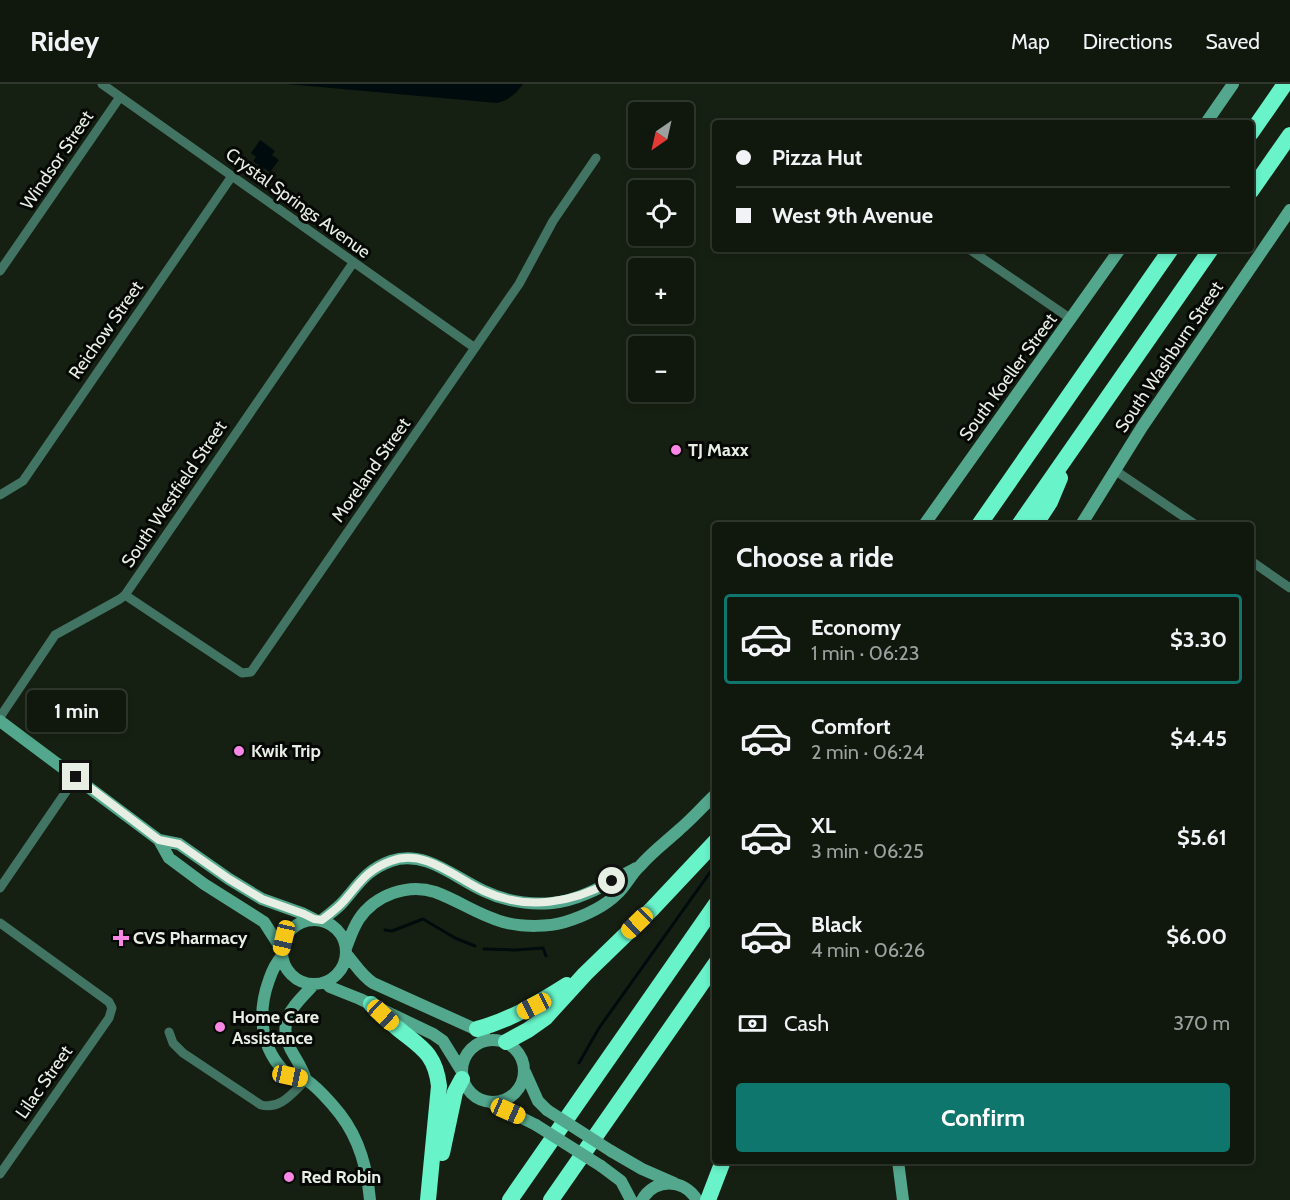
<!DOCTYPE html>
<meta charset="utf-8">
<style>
:root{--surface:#10180e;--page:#1e251c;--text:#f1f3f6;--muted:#9ca09e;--line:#30372e;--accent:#0f766e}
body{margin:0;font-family:Cabin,sans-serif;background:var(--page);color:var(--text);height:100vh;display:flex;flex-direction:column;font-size:22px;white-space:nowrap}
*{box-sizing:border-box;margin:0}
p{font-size:20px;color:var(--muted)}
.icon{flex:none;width:33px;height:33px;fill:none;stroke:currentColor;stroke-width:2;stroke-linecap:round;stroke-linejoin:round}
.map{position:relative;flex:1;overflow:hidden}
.details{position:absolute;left:712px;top:438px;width:542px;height:642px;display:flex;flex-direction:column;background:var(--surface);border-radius:6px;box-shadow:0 3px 9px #0003,0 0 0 2px var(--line)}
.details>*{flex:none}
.hud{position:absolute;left:712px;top:36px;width:542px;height:132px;border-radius:6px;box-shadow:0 3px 9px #0003,0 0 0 2px var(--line);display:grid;align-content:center;height:132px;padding:0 24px;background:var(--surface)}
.needle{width:39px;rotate:214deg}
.buttons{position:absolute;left:628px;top:18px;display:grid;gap:12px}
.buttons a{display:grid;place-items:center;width:66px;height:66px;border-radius:6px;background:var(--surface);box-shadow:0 3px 9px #0003,0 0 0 2px var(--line);font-size:30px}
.end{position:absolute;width:27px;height:27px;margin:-14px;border:8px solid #e7eee4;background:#111;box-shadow:0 0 0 3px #111}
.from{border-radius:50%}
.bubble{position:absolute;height:42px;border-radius:6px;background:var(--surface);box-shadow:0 3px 9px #0003,0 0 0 2px var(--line);font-size:20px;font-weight:800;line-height:42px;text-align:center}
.car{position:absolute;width:18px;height:36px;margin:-18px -9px;border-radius:8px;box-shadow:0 0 4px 2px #0007;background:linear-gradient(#f5c518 24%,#345 0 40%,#f5c518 0 76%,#345 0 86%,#f5c518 0)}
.hud b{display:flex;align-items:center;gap:21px;height:57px;font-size:22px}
.hud b+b{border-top:2px solid var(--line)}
.hud i{width:15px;height:15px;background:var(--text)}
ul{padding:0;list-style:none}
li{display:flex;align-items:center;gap:18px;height:90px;margin:0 12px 9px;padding:0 12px;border:3px solid transparent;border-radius:6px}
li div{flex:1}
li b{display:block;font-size:22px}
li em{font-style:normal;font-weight:800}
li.current{border-color:var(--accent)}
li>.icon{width:54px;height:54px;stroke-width:1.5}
h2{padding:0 24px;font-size:27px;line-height:72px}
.pay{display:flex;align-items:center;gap:15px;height:66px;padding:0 24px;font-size:22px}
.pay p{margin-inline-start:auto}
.action{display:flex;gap:12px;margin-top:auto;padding:12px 24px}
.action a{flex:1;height:69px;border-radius:6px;background:var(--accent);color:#fff;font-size:24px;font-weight:800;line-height:69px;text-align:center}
header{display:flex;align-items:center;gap:36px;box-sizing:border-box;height:84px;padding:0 30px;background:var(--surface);border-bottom:2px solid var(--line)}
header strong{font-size:28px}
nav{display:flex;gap:33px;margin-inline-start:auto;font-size:21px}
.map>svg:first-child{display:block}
.water{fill:#000b0d}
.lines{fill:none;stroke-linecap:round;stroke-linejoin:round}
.stream{stroke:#000b0d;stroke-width:3}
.street{stroke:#427464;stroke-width:9}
.secondary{stroke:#53a78d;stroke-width:12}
.highway{stroke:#68f3c9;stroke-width:16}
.secondary-bridge{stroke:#53a78d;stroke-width:12}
.route{stroke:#e7eee4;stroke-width:8}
.poi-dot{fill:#fa87e6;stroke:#050804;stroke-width:2}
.labels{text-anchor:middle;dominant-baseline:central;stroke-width:6;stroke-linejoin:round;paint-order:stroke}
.street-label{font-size:18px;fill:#e7eee4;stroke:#050804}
.poi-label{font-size:18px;font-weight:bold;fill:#e7eee4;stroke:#050804;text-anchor:start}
</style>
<header>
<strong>Ridey</strong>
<nav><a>Map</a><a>Directions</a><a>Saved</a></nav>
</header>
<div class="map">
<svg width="1290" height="1116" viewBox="0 0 1290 1116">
<rect width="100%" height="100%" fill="#162012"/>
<!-- water -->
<path class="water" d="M287,0h236c-7,10 -14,16 -26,19z
M260,56l15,11 -3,4 7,5 -9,12 -17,-11 3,-4 -5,-4z"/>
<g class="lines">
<!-- stream -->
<path class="stream" d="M385,846l7,1 31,-12 32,19 20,8
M484,865l31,1 28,-2 3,8
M579,979l20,-35 117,-164"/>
<!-- street -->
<path class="street" d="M102,0l373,264
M969,165l102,70
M0,187l120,-174
M1116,387l80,54
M0,411l23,-14 209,-305
M1251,477l39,27
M125,511l117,78 9,-1 268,-388 34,-63 43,-63
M0,633l55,-82 65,-36 5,-4 228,-332
M0,804l76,-111
M0,839l109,79 3,6 -3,10 -109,156
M169,948l4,11 10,10 78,52c20,5 32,-13 45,-25"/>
<!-- secondary -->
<path class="secondary" d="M1206,39l27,-39
M924,441l196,-276
M1081,441l61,-98 148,-217
M0,637l159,119 10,18 35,26 60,38 18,28
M159,756l20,4 50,35 33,20 42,15 10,5
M282 868a32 32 0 1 1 64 0a32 32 0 1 1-64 0Z
M322,836c7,-6 15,-11 21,-18 16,-18 23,-32 48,-41 34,-12 64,17 93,30 21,10 45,14 68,12 31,-3 57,-21 84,-35
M346,864c4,-10 7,-20 13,-29 16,-24 49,-36 76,-27 25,9 46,25 72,31 17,4 41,4 58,-1 19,-6 38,-14 52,-28 9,-8 14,-20 23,-28 12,-14 27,-25 40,-37 13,-11 24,-24 36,-35
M347,871c9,10 14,20 26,28l111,50
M282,872c-7,8 -10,15 -13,24 -12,33 -9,69 18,94 5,4 11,3 17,5 10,4 29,26 36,35 20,26 27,55 30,86
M325,898l5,5 30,12 73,35 10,7 18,29
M462 987a31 31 0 1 1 62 0a31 31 0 1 1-62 0Z
M525,988l13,29 9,9
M306,996c-4,-13 -9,-19 -15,-30 -16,-32 5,-45 23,-66
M490,1018l46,23
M611,1067l31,18 32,14
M898,1077l5,39
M601,1082l20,15 10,19
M642,1116c12,-22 42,-22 55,0"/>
<!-- highway -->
<path class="highway" d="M1251,49l34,-49
M1251,107l39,-56
M979,441l192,-276
M1019,441l192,-276
M1035,441l15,-23 10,-24
M371,920c8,8 16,16 25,23 24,20 39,25 43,59l-11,114
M477,945c33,-9 60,-25 90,-44
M506,958l22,-12 17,-12 40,-44 67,-65 64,-68
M442,1069l13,-61 7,-13
M510,1116l206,-296
M551,1116l165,-237
M708,1116l15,-39"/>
<!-- secondary-bridge -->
<path class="secondary-bridge" d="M547,1026l64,41
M536,1041l65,41"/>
</g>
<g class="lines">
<!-- route -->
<path class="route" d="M76,693l83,63 20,4 50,35 33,20 42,15 10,5 8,1c7,-6 15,-11 21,-18 16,-18 23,-32 48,-41 34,-13 64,17 93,30 43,20 88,12 128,-10"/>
</g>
<!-- markers -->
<g class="poi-dot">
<circle cx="676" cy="366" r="6"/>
<circle cx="239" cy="667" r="6"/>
<path d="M118 845h6v6h6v6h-6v6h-6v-6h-6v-6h6z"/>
<circle cx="220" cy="943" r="6"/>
<circle cx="289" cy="1093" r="6"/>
</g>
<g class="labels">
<!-- street labels -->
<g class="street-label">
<text transform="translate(57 76) rotate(-56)">Windsor Street</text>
<text transform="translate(298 119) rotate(36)">Crystal Springs Avenue</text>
<text transform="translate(106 246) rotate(-55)">Reichow Street</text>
<text transform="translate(1169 273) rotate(-56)">South Washburn Street</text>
<text transform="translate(1008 293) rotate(-54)">South Koeller Street</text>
<text transform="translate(371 386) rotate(-55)">Moreland Street</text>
<text transform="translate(174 410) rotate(-56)">South Westfield Street</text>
<text transform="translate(44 998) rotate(-55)">Lilac Street</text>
</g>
<!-- poi labels -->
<g class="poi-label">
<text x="688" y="366">TJ Maxx</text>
<text x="251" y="667">Kwik Trip</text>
<text x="133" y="854">CVS Pharmacy</text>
<text x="232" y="933">Home Care<tspan x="232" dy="21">Assistance</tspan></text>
<text x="301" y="1093">Red Robin</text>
</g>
</g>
</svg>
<div class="buttons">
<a><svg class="needle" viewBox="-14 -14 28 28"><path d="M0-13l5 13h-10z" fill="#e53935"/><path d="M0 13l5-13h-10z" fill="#9ca09e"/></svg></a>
<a><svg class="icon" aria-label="locate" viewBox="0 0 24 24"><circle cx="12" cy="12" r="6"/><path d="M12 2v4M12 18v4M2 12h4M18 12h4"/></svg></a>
<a>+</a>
<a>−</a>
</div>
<i class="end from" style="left:612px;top:797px"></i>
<i class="end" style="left:76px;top:693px"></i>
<div class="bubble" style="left:27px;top:606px;width:99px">1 min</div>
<i class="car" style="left:637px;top:839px;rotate:226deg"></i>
<i class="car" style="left:284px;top:854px;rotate:193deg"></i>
<i class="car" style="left:534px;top:922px;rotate:243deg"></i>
<i class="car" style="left:383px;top:931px;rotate:133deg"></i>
<i class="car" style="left:290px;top:992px;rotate:102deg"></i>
<i class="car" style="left:508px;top:1027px;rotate:114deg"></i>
<div class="hud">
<b><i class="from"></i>Pizza Hut</b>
<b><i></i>West 9th Avenue</b>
</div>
<section class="details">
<h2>Choose a ride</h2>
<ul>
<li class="current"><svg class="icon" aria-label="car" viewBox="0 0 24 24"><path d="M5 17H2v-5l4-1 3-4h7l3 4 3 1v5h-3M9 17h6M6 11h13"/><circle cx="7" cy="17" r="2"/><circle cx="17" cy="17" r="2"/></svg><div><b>Economy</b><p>1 min · 06:23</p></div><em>$3.30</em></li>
<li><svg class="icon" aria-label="car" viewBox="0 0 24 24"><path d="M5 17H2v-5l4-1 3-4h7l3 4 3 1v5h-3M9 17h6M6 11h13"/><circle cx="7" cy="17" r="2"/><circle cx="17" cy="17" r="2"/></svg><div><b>Comfort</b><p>2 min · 06:24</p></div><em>$4.45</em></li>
<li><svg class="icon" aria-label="car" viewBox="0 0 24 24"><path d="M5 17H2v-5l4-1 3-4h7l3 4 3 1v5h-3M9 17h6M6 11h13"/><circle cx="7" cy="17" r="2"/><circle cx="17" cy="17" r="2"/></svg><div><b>XL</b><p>3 min · 06:25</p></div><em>$5.61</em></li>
<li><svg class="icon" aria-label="car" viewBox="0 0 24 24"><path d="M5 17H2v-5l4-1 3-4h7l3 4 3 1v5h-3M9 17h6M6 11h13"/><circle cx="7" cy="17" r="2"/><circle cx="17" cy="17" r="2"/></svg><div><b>Black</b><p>4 min · 06:26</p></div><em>$6.00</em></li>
</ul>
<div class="pay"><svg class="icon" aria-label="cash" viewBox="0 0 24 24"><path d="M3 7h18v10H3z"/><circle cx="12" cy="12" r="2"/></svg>Cash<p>370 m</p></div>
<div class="action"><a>Confirm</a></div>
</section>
</div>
